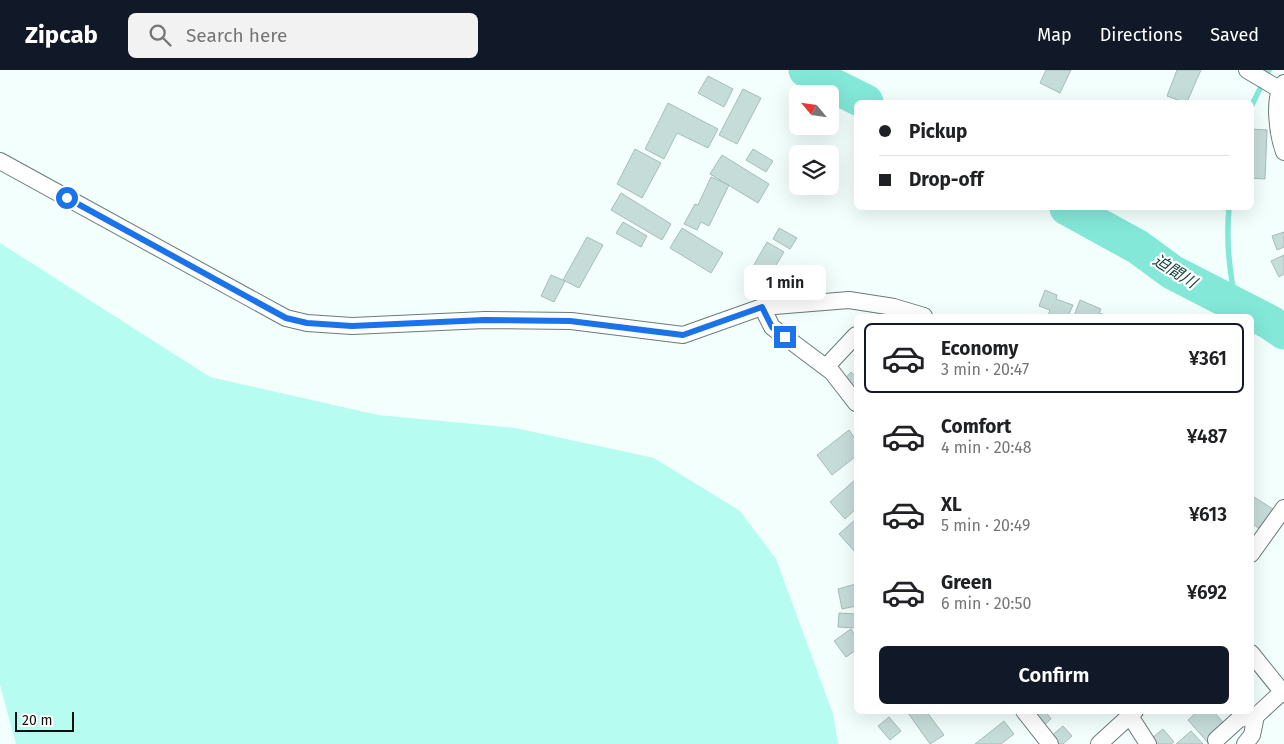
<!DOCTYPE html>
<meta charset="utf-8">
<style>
:root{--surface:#fff;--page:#f2f2f2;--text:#202124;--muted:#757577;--line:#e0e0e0;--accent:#111827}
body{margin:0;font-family:"Fira Sans","Noto Sans JP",sans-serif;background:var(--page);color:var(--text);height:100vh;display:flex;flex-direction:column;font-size:19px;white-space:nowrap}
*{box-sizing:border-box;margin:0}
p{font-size:16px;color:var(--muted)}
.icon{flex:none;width:28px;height:28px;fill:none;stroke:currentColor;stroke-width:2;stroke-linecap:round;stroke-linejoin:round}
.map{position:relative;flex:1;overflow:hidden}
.details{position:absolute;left:854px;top:244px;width:400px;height:400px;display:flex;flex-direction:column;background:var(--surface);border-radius:8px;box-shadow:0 5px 20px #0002}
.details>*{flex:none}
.banner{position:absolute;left:854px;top:30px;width:400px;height:110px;border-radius:8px;box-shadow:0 5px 20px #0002;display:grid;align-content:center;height:110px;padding:0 25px;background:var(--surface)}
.needle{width:32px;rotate:299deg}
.fabs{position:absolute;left:789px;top:15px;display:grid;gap:10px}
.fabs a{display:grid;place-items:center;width:50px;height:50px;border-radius:8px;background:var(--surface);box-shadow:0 5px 20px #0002;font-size:25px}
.scale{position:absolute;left:15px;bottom:12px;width:59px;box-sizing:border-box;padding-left:5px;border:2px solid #0a1211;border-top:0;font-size:14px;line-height:18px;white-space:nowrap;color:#0a1211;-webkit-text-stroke:4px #fff;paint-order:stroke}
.end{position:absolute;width:22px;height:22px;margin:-11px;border:6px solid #1a73e8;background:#fff;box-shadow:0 0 0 2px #fff}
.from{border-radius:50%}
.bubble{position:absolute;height:35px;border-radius:8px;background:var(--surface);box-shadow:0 5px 20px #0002;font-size:16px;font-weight:600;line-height:35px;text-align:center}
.banner b{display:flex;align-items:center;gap:18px;height:48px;font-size:19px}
.banner b+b{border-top:1px solid var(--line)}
.banner i{width:12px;height:12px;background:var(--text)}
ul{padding:9px 0 0;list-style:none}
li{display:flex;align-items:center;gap:15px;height:70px;margin:0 10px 8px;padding:0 15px;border:2px solid transparent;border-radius:8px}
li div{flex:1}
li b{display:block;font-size:19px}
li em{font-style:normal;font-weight:600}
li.current{border-color:var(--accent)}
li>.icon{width:45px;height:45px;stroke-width:1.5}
.button{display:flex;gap:10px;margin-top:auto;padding:10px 25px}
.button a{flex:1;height:58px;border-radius:8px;background:var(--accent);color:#fff;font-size:20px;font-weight:600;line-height:58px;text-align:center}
header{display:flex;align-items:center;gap:30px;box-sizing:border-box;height:70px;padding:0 25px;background:var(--accent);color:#fff}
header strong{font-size:24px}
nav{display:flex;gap:28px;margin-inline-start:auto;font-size:18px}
.search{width:350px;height:45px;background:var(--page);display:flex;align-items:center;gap:12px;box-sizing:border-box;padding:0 18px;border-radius:8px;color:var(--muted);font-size:19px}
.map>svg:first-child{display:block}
.green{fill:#b6fcf0}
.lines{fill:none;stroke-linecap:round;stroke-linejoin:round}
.stream{stroke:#83e8d8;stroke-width:5.5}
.river{stroke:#83e8d8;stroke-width:35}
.building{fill:#c6dcd8;stroke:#a8bdb9}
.minor-casing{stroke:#687c78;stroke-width:18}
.minor{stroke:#fff;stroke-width:16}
.route{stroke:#1a73e8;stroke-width:6}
.labels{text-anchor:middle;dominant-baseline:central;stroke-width:4.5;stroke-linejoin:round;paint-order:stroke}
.water-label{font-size:16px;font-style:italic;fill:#14433c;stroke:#fff}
</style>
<header>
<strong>Zipcab</strong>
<div class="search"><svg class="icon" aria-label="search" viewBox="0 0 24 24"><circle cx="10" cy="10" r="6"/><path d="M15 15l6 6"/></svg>Search here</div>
<nav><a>Map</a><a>Directions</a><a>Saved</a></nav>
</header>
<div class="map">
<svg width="1284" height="674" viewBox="0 0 1284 674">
<rect width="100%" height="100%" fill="#f2fffc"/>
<!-- green -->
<path class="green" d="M0,173l210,134 168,38 137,13 139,30 86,53 36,48 57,155 5,30h-822l-16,-59z"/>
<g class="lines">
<!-- stream -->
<path class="stream" d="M1251,37l18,-37
M1229,138c-3,33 0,65 8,97"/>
<!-- river -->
<path class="river" d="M806,0l26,15 34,17
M1067,138l71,39 34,25 99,51 13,9"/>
</g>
<!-- building -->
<path class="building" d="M1046,0h25l-11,23 -20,-10z
M1177,0h24l-14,32h-4l-16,-6z
M708,6l25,13 -9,18 -26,-14z
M743,19l18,9 -24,46 -18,-9z
M668,33l50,26 -10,19 -31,-15 -13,26 -19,-10z
M1251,59l16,1 -2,49 -14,-1z
M635,79l26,14 -19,35 -25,-14z
M753,79l20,12 -7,11 -20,-12z
M722,85l47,29 -11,19 -48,-29z
M711,107l18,8 -20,41 -8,-4 -4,8 -13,-6 11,-20 3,1z
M621,123l50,31 -9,16 -51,-30z
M623,152l24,14 -6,11 -25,-14z
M682,158l41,25 -12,20 -41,-25z
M779,158l18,10 -7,11 -17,-10z
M1284,162v15l-7,3 -5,-14z
M587,167l16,8 -24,43 -16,-8z
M767,172l17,10 -17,28 -16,-10z
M1284,185v19l-5,3 -8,-16z
M551,205l14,6 -11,21 -13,-6z
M1045,220l12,5 -1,4 17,6 -5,11h-20l2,-6 -11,-4z
M1080,230l21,9 -2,4 9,3h-34z
M851,302l5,5v12l-6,7 -11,-11z
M849,360l7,10v16l-24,19 -15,-20z
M856,409v30l-11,10 -15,-17z
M1251,425l25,16 -13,20 -12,-8z
M856,449v34l-17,-19z
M856,514v22l-14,3 -4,-20z
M839,543l17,1v14l-18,-1z
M851,559l5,8v13l-10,7 -12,-16z
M910,641h16l18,24 -14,9 -22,-31z
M1025,641h20l6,8 -11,10z
M1198,641h15l18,20 -15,13h-7l-21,-24z
M889,647l12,14 -11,9 -12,-14z
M1004,651l10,13 -13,10h-26z
M1063,656l9,10 -9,8h-11l-4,-5z
M1163,659l11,13 -3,2h-22l-2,-2z
M1191,661l12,13h-27z"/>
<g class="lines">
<defs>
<path id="minor" d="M1247,0l32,19
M1284,13c-12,15 -6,52 0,69
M0,91l286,157 21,5 45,3 133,-6 86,1 112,14 79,-28 87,-7 45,7 30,9
M762,237l10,20 60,45 24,31
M826,297l30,-32
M1251,484l33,-46
M1251,583l33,41
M1024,641l26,33
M1130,646l18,28
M1216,670l23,-21 17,-3
M1099,674l36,-33
M1245,674l7,-9 4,-19 26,-24"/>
</defs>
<!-- minor casing -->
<use href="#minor" class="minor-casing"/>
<!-- minor -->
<use href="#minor" class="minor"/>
</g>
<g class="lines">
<!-- route -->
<path class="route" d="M67,128l219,120 21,5 45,3 132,-6 86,1 113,14 79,-28 10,20 13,10"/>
</g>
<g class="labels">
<!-- water labels -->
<g class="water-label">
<text transform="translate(1175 201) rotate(32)">迫間川</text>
</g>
</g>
</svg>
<div class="fabs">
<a><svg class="needle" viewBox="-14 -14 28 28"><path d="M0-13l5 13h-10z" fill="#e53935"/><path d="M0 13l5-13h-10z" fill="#757577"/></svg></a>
<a><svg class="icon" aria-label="layers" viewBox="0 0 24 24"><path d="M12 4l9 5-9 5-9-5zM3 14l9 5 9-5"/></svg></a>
</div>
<div class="scale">20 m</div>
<i class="end from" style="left:67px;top:128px"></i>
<i class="end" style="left:785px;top:267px"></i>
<div class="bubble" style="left:744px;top:195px;width:82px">1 min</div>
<div class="banner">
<b><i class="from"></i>Pickup</b>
<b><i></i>Drop-off</b>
</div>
<section class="details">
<ul>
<li class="current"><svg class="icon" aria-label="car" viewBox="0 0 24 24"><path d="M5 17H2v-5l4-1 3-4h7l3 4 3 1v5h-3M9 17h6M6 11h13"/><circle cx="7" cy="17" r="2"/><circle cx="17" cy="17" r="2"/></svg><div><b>Economy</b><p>3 min · 20:47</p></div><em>¥361</em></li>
<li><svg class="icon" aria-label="car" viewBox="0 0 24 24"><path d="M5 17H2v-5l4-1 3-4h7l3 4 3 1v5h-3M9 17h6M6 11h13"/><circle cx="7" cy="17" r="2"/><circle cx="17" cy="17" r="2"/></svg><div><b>Comfort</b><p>4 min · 20:48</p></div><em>¥487</em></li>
<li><svg class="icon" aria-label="car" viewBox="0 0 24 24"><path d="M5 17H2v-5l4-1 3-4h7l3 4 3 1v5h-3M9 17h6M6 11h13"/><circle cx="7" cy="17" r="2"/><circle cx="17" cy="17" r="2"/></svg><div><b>XL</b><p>5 min · 20:49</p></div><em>¥613</em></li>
<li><svg class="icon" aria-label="car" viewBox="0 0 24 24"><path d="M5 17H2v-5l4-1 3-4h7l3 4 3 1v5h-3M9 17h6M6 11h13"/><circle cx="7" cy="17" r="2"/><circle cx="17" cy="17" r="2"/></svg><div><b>Green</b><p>6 min · 20:50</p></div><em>¥692</em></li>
</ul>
<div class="button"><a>Confirm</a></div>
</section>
</div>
